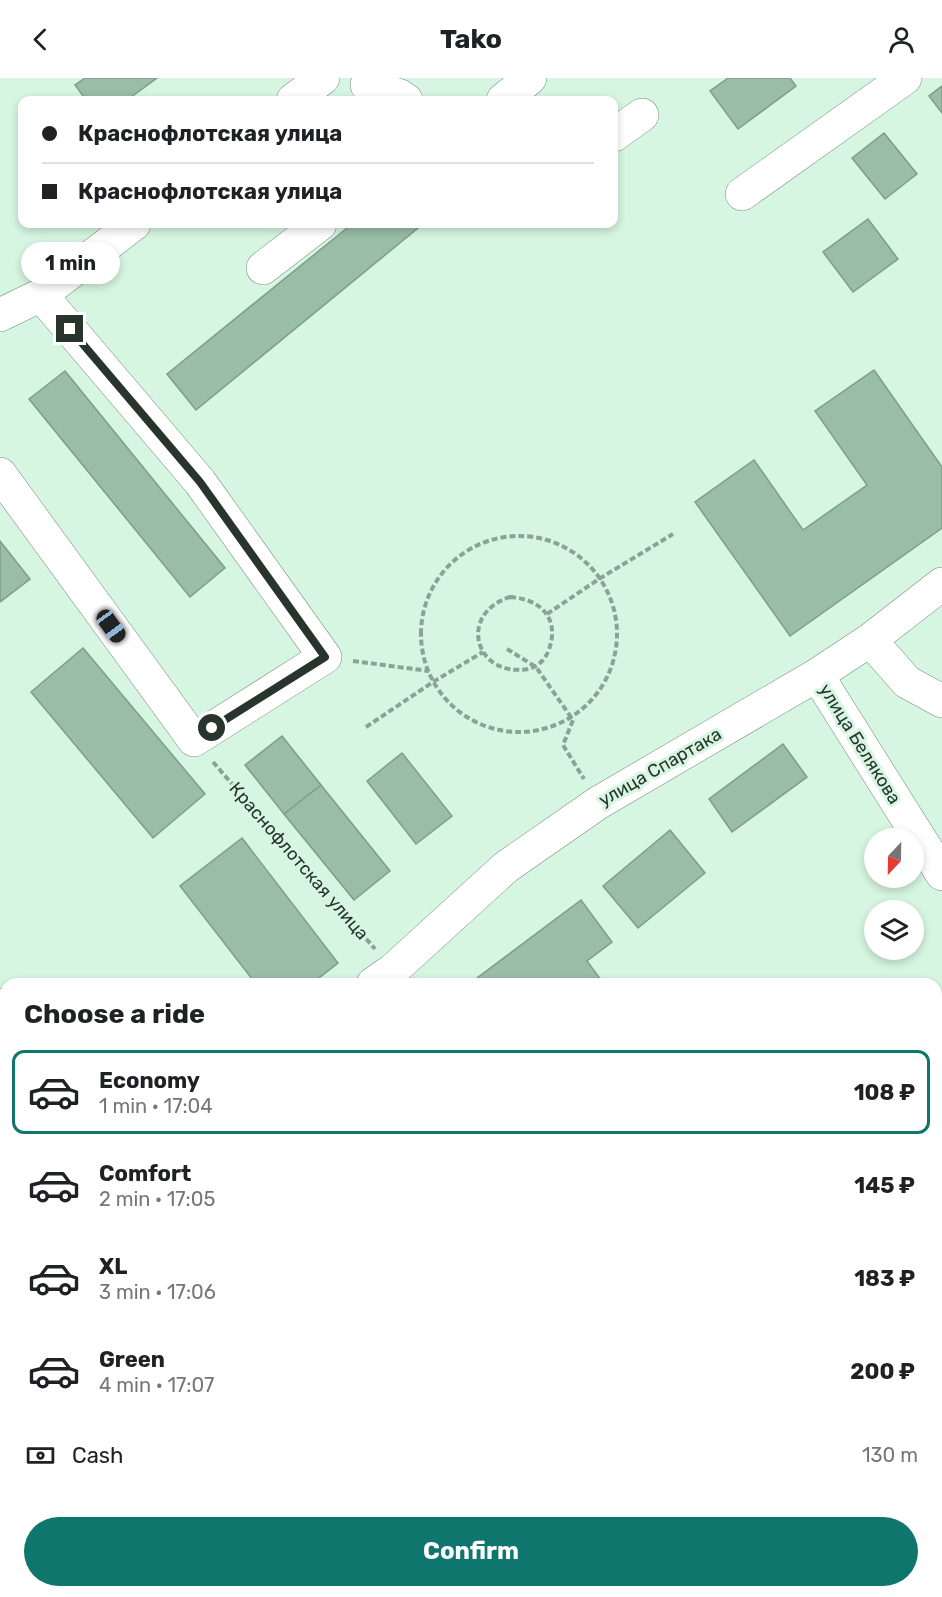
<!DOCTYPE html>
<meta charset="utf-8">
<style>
:root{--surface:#fff;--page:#f2f2f2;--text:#202124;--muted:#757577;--line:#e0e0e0;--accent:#0f766e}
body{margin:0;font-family:Rubik,sans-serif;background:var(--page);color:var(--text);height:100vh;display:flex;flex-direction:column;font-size:22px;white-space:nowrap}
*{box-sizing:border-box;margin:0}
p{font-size:20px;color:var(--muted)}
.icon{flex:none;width:33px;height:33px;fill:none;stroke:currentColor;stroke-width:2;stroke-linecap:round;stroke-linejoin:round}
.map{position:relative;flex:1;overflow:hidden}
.sheet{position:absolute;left:0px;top:900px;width:942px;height:620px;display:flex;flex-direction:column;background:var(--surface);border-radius:18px 18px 0 0;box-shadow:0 3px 9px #0003}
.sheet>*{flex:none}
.top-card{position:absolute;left:18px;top:18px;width:600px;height:132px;border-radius:12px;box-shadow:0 3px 9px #0003;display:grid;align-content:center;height:132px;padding:0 24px;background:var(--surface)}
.needle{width:39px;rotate:202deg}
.buttons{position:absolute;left:864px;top:750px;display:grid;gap:12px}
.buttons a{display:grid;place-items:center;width:60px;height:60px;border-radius:50%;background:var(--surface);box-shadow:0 3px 9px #0003;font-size:30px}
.end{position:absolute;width:27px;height:27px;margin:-14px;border:8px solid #28342d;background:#fff;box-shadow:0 0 0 3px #fff}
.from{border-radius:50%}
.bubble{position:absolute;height:42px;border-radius:21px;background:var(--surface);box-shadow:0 3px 9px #0003;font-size:20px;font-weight:700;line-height:42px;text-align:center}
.car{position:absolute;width:18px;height:36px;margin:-18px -9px;border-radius:8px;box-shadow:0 0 4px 2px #0007;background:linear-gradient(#222 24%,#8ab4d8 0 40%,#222 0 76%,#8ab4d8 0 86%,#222 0)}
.top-card b{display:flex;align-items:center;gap:21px;height:57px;font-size:22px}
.top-card b+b{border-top:2px solid var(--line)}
.top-card i{width:15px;height:15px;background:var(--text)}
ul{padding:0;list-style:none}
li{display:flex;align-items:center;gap:18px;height:84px;margin:0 12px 9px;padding:0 12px;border:3px solid transparent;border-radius:12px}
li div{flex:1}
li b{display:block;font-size:22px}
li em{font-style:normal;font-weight:700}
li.on{border-color:var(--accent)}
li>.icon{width:54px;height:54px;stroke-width:1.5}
h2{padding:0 24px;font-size:27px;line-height:72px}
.pay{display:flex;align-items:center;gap:15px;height:66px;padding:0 24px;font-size:22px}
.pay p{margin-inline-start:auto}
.primary-button{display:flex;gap:12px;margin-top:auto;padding:12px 24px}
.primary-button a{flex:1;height:69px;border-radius:36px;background:var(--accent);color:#fff;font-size:24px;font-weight:700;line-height:69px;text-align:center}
header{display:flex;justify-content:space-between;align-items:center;height:78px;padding:0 24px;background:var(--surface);font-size:27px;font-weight:700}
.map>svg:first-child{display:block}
.built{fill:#c3e9d0}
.building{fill:#99bda6;stroke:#7f9d8a;stroke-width:1.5}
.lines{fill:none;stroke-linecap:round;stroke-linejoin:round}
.minor-casing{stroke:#728f7d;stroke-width:34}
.path{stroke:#8ba394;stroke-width:4;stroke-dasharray:6 3;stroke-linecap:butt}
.minor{stroke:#fff;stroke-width:33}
.route{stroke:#28342d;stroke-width:8}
.labels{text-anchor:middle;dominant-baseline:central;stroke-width:6;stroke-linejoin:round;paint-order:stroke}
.street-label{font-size:18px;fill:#28342d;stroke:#d6f6e1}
</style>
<header><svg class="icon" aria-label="back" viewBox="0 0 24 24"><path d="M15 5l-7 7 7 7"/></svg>Tako<svg class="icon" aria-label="person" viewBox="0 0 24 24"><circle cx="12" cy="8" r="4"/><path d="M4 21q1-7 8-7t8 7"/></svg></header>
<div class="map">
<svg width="942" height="1519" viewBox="0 0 942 1519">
<rect width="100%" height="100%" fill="#d6f6e1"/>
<!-- built -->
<path class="built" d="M942,1084v236l-6,5v-235z"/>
<!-- building -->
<path class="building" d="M85,0h72l-27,20 2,2h-46l-11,-15z
M728,0h62l6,8 -58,43 -28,-38z
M942,8v27l-13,-17z
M884,55l33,41 -32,25 -33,-41z
M868,141l30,40 -45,33 -30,-40z
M352,146h71l-227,186 -29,-36z
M874,292l68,97v61l-152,108 -95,-134 59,-42 49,70 64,-45 -52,-74z
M65,293l160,197 -35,29 -161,-198z
M0,463l30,38 -30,23z
M83,570l122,146 -52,44 -122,-146z
M282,658l39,49 -37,29 -39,-49z
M783,666l24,33 -75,55 -23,-33z
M402,675l50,63 -36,28 -49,-63z
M321,707l69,86 -36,29 -70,-86z
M670,752l35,43 -67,55 -35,-42z
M242,760l96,125 -27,21h-55l-76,-98z
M581,822l31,42 -25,19 17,23h-135z
M6,1190v89l-6,4v-88z
M936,1212l6,7v21l-6,5z
M0,1464l6,9v39l-6,4z
M125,1514h59l-4,2 2,3h-54z
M402,1514h26l4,5h-39z
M751,1514h20l4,5h-32z
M891,1514h16l-7,5h-5z"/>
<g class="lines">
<defs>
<path id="minor" d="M367,7l33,11 6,4
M293,22l30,-22
M503,22l27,-22
M614,57l28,-20
M742,116l163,-116
M263,190l57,-44
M0,237l41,-20 93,-71
M0,396l194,266 131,-83 -125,-175 -159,-187
M870,562l37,42 35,19
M817,597l125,199
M373,906l20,-14 113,-103 92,-64 219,-128 53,-35 72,-56
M0,927l6,8
M0,1331l6,-4
M825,1514l4,5"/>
</defs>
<!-- minor casing -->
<use href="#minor" class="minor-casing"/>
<!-- path -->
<path class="path" d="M421 556a98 98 0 1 1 196 0a98 98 0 1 1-196 0Z
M510,519c32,2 51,23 38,55 -4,9 -11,15 -20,17 -53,9 -71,-55 -18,-72z
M547,536l52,-35 74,-45
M507,571l29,18 37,53 -10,25 21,34
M353,583l76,10
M366,649l67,-45 50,-30
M213,684l162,187"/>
<!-- minor -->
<use href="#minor" class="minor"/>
</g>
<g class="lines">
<!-- route -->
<path class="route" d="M70,251l130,153 125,175 -113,71"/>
</g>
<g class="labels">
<!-- street labels -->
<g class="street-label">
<text transform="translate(860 666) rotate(58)">улица Белякова</text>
<text transform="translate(660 689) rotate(-30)">улица Спартака</text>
<text transform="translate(299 783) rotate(49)">Краснофлотская улица</text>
</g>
</g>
</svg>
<div class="buttons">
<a><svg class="needle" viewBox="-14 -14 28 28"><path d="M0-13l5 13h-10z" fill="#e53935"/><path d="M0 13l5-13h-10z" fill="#757577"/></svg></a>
<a><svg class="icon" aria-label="layers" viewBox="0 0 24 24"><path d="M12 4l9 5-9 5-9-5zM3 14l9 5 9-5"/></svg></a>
</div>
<i class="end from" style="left:212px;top:650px"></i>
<i class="end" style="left:70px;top:251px"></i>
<div class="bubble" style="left:21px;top:164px;width:99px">1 min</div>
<i class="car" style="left:111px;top:548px;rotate:144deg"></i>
<div class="top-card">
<b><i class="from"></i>Краснофлотская улица</b>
<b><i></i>Краснофлотская улица</b>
</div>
<section class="sheet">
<h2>Choose a ride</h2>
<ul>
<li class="on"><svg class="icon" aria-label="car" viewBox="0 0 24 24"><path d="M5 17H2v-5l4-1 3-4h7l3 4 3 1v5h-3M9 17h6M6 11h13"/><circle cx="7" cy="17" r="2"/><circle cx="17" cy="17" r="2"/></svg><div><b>Economy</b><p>1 min · 17:04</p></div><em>108 ₽</em></li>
<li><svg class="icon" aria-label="car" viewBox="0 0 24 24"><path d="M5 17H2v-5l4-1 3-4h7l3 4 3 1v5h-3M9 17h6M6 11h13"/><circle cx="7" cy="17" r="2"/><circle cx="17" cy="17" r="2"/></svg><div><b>Comfort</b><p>2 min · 17:05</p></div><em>145 ₽</em></li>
<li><svg class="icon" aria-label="car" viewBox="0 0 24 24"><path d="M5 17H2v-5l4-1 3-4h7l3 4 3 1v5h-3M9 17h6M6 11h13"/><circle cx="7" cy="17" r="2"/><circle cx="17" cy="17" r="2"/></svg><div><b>XL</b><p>3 min · 17:06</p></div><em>183 ₽</em></li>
<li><svg class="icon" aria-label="car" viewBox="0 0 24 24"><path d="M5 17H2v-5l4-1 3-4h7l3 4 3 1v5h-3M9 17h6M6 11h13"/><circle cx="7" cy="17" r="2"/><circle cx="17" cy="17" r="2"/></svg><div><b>Green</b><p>4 min · 17:07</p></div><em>200 ₽</em></li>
</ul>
<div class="pay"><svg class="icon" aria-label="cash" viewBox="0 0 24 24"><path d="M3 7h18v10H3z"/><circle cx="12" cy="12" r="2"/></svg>Cash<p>130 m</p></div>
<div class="primary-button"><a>Confirm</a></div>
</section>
</div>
